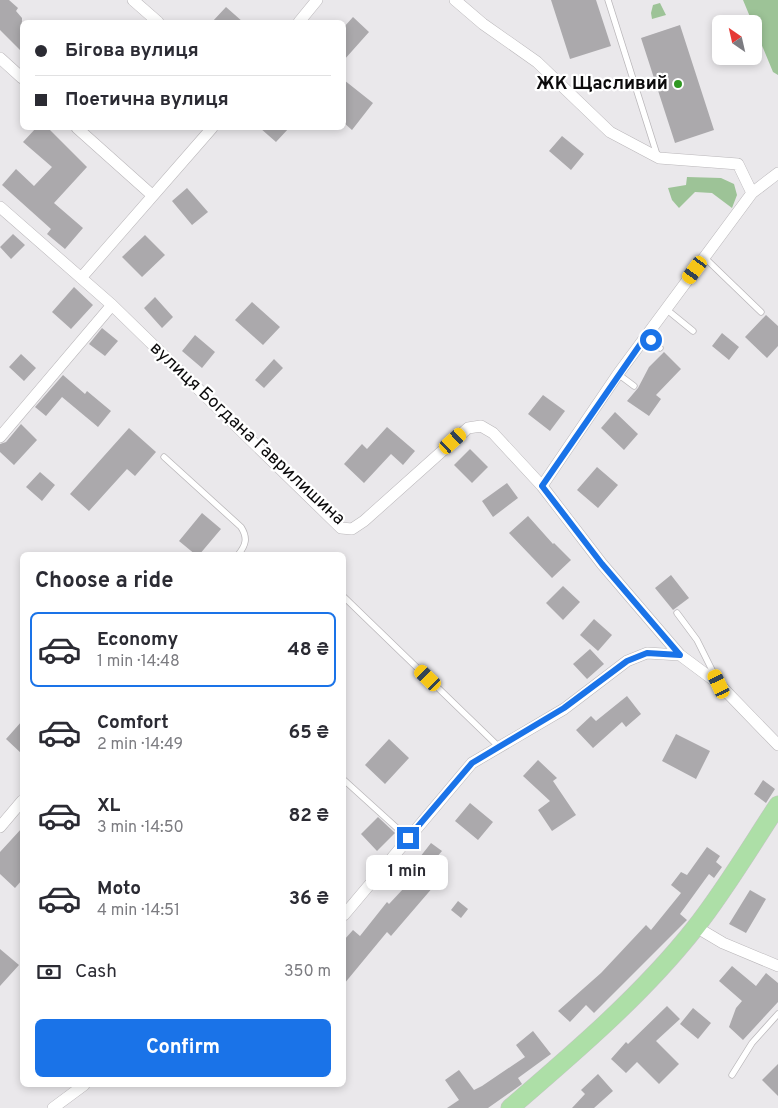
<!DOCTYPE html>
<meta charset="utf-8">
<style>
:root{--surface:#fff;--page:#f7f7f7;--text:#2b2b33;--muted:#7c7c81;--line:#e1e1e2;--accent:#1a73e8}
body{margin:0;font-family:Overpass,sans-serif;background:var(--page);color:var(--text);height:100vh;display:flex;flex-direction:column;font-size:19px;white-space:nowrap}
*{box-sizing:border-box;margin:0}
p{font-size:16px;color:var(--muted)}
.icon{flex:none;width:28px;height:28px;fill:none;stroke:currentColor;stroke-width:2;stroke-linecap:round;stroke-linejoin:round}
.map{position:relative;flex:1;overflow:hidden}
.side{position:absolute;left:20px;top:552px;width:326px;height:535px;display:flex;flex-direction:column;background:var(--surface);border-radius:8px;box-shadow:0 2px 8px #0003}
.side>*{flex:none}
.top-card{position:absolute;left:20px;top:20px;width:326px;height:110px;border-radius:8px;box-shadow:0 2px 8px #0003;display:grid;align-content:center;height:110px;padding:0 15px;background:var(--surface)}
.needle{width:32px;rotate:326deg}
.controls{position:absolute;left:712px;top:15px;display:grid;gap:10px}
.controls a{display:grid;place-items:center;width:50px;height:50px;border-radius:8px;background:var(--surface);box-shadow:0 2px 8px #0003;font-size:25px}
.end{position:absolute;width:22px;height:22px;margin:-11px;border:6px solid #1a73e8;background:#fff;box-shadow:0 0 0 2px #fff}
.from{border-radius:50%}
.bubble{position:absolute;height:35px;border-radius:8px;background:var(--surface);box-shadow:0 2px 8px #0003;font-size:16px;font-weight:700;line-height:35px;text-align:center}
.car{position:absolute;width:15px;height:30px;margin:-15px -8px;border-radius:6px;box-shadow:0 0 4px 1px #0007;background:linear-gradient(#f5c518 24%,#345 0 40%,#f5c518 0 76%,#345 0 86%,#f5c518 0)}
.top-card b{display:flex;align-items:center;gap:18px;height:48px;font-size:19px}
.top-card b+b{border-top:1px solid var(--line)}
.top-card i{width:12px;height:12px;background:var(--text)}
ul{padding:0;list-style:none}
li{display:flex;align-items:center;gap:15px;height:75px;margin:0 10px 8px;padding:0 5px;border:2px solid transparent;border-radius:8px}
li div{flex:1}
li b{display:block;font-size:19px}
li em{font-style:normal;font-weight:700}
li.active{border-color:var(--accent)}
li>.icon{width:45px;height:45px;stroke-width:1.5}
h2{padding:0 15px;font-size:22px;line-height:60px}
.pay{display:flex;align-items:center;gap:12px;height:55px;padding:0 15px;font-size:19px}
.pay p{margin-inline-start:auto}
.primary-button{display:flex;gap:10px;margin-top:auto;padding:10px 15px}
.primary-button a{flex:1;height:58px;border-radius:8px;background:var(--accent);color:#fff;font-size:20px;font-weight:700;line-height:58px;text-align:center}
.map>svg:first-child{display:block}
.green{fill:#9dc397}
.building{fill:#aba9ac}
.lines{fill:none;stroke-linecap:round;stroke-linejoin:round}
.lane-casing{stroke:#bab7ba;stroke-width:7}
.street-casing{stroke:#bab7ba;stroke-width:12}
.primary-casing{stroke:#c5c4c5;stroke-width:19}
.lane{stroke:#fff;stroke-width:5.5}
.street{stroke:#fff;stroke-width:11}
.primary{stroke:#addfa7;stroke-width:18}
.route{stroke:#1a73e8;stroke-width:6}
.poi-dot{fill:#2f9821;stroke:#fff;stroke-width:2}
.labels{text-anchor:middle;dominant-baseline:central;stroke-width:4.5;stroke-linejoin:round;paint-order:stroke}
.poi-label{font-size:18px;font-weight:bold;fill:#0c0b0c;stroke:#fff;text-anchor:end}
.street-label{font-size:18px;fill:#0c0b0c;stroke:#fff}
</style>
<div class="map">
<svg width="778" height="1108" viewBox="0 0 778 1108">
<rect width="100%" height="100%" fill="#eae8eb"/>
<!-- green -->
<path class="green" d="M743,0h35v75l-5,-3z
M660,3l6,12 -14,4 -1,-6 2,-8z
M687,177l34,1 13,6 3,11 -5,13 -20,-15 -17,-1 -16,16 -7,-8 -4,-12 18,-3z"/>
<!-- building -->
<path class="building" d="M0,0h9l9,8 -2,3 6,7v34l-22,-22z
M551,0h45l15,46 -41,13z
M226,7l17,15h-31z
M353,17l16,15 -25,28v-33z
M680,25l34,105 -39,13 -34,-105z
M344,80l29,23 -21,27 -8,-7z
M36,128h12l39,39 -33,36 29,25 -18,21 -18,-15 4,-5 -49,-44 14,-16 18,17 18,-19 -29,-25z
M260,128h29l-13,14z
M562,136l22,18 -13,16 -22,-19z
M187,188l21,24 -16,13 -20,-24z
M13,234l12,11 -14,14 -11,-12z
M145,235l20,20 -23,22 -20,-20z
M74,287l19,18 -22,24 -19,-17z
M155,297l18,20 -11,11 -18,-20z
M252,302l28,25 -17,18 -28,-25z
M766,315l12,11v20l-11,12 -22,-21z
M102,328l16,13 -13,15 -16,-12z
M722,333l17,14 -10,13 -17,-14z
M195,335l20,17 -13,16 -20,-17z
M664,352l17,17 -25,26 5,4 -12,17 -22,-15 11,-13 11,-21z
M21,354l15,14 -12,13 -15,-14z
M274,359l9,9 -19,20 -9,-8z
M63,375l22,19 2,-3 24,20 -13,16 -36,-30 -16,19 -11,-9z
M543,395l22,16 -15,20 -22,-17z
M615,412l23,22 -14,16 -23,-22z
M21,424l16,16 -23,25 -14,-13v-8l6,-2z
M387,427l28,24 -12,14 -12,-11 -27,29 -20,-19 18,-20 5,5z
M129,428l27,24 -21,24 -8,-7 -38,42 -19,-17z
M470,449l18,18 -16,16 -18,-18z
M597,467l21,18 -20,23 -21,-18z
M40,472l15,13 -13,16 -16,-14z
M507,483l11,15 -25,19 -11,-16z
M202,513l19,16 -22,26h-3l-17,-14z
M528,516l25,28 1,-1 17,17 -19,18 -43,-45z
M671,575l18,23 -16,12 -18,-22z
M563,586l17,16 -17,18 -17,-17z
M594,619l18,16 -14,16 -18,-16z
M590,649l14,15 -17,15 -14,-15z
M627,696l14,18 -15,13 -4,-5 -29,26 -17,-18 15,-14 5,5z
M22,721v33l-16,-15z
M676,734l34,17 -14,28 -34,-18z
M389,739l20,19 -24,26 -20,-19z
M538,760l19,18 -4,3 23,34 -24,16 -14,-21 12,-9 -27,-25z
M763,780l12,9 -9,14 -12,-9z
M470,803l23,19 -15,18 -23,-19z
M378,817l17,16 -18,18 -16,-17z
M22,828v52l-7,8 -15,-14v-22z
M431,843l11,8 -12,14 -10,-8z
M707,847l13,9 -4,6 6,5 -8,11 -5,-4 -29,40 7,6 -93,93 -8,-8 -16,17 -12,-11 43,-38 45,-48 5,5 30,-37 -10,-8 10,-13 6,3z
M419,872l15,14 -43,50 -4,-4 -43,52v-44l9,-10 7,6 27,-34 2,2z
M750,890l16,9 -20,34 -17,-9z
M458,901l10,8 -7,9 -10,-8z
M0,949l19,16 -19,21z
M732,966l24,20 10,-13 12,10v19l-35,38 -14,-13 7,-19 6,-7 -23,-20z
M667,1006l13,13 -24,22 23,23 -20,20 -22,-22 -11,11 -15,-14 15,-17 2,2z
M693,1008l18,15 -13,16 -18,-15z
M533,1031l18,23 -33,24 4,6 -34,24h-41l12,-8 -14,-20 14,-10 15,20 8,-4 43,-29 -9,-12z
M778,1064v32l-16,-16z
M598,1074l15,17 -19,17h-22l13,-14 -4,-4z"/>
<g class="lines">
<defs>
<path id="lane" d="M608,0l50,158
M704,257l57,55
M666,309l27,22
M646,336l14,12
M618,374l16,12
M164,457l77,70c7,11 5,18 -3,28
M344,597l154,149
M677,613l20,27 20,40
M344,780l64,58
M732,1075l20,-32 26,-29"/>
<path id="street" d="M133,0l25,22
M455,0l28,24 54,38 73,70 49,26 79,6 14,29
M299,22l18,-22
M0,58l22,20
M77,128l75,67
M0,207l112,98 229,223 11,1 12,-8 104,-93 13,-2 12,7 49,53 60,78 78,91
M81,278l131,-150
M0,437l112,-132
M542,486l76,-112 134,-181 26,-20
M0,827l22,-26
M344,915l128,-152 92,-54 63,-48 20,-8 33,2 39,29 59,61
M696,927l27,16 55,23
M53,1108l31,-23"/>
<path id="primary" d="M510,1108c64,-55 133,-114 185,-180 30,-38 56,-82 83,-123"/>
</defs>
<!-- lane casing -->
<use href="#lane" class="lane-casing"/>
<!-- street casing -->
<use href="#street" class="street-casing"/>
<!-- primary casing -->
<use href="#primary" class="primary-casing"/>
<!-- lane -->
<use href="#lane" class="lane"/>
<!-- street -->
<use href="#street" class="street"/>
<!-- primary -->
<use href="#primary" class="primary"/>
</g>
<g class="lines">
<!-- route -->
<path class="route" d="M408,838l64,-75 92,-55 63,-47 20,-8 33,2 -78,-91 -60,-78 104,-150 5,4"/>
</g>
<!-- markers -->
<circle class="poi-dot" cx="678" cy="84" r="5"/>
<g class="labels">
<!-- poi labels -->
<g class="poi-label">
<text x="668" y="84">ЖК Щасливий</text>
</g>
<!-- street labels -->
<g class="street-label">
<text transform="translate(247 434) rotate(43)">вулиця Богдана Гаврилишина</text>
</g>
</g>
</svg>
<div class="controls">
<a><svg class="needle" viewBox="-14 -14 28 28"><path d="M0-13l5 13h-10z" fill="#e53935"/><path d="M0 13l5-13h-10z" fill="#7c7c81"/></svg></a>
</div>
<i class="end from" style="left:651px;top:340px"></i>
<i class="end" style="left:408px;top:838px"></i>
<div class="bubble" style="left:366px;top:855px;width:82px">1 min</div>
<i class="car" style="left:695px;top:270px;rotate:216deg"></i>
<i class="car" style="left:453px;top:441px;rotate:48deg"></i>
<i class="car" style="left:428px;top:678px;rotate:314deg"></i>
<i class="car" style="left:719px;top:684px;rotate:335deg"></i>
<div class="top-card">
<b><i class="from"></i>Бігова вулиця</b>
<b><i></i>Поетична вулиця</b>
</div>
<section class="side">
<h2>Choose a ride</h2>
<ul>
<li class="active"><svg class="icon" aria-label="car" viewBox="0 0 24 24"><path d="M5 17H2v-5l4-1 3-4h7l3 4 3 1v5h-3M9 17h6M6 11h13"/><circle cx="7" cy="17" r="2"/><circle cx="17" cy="17" r="2"/></svg><div><b>Economy</b><p>1 min · 14:48</p></div><em>48 ₴</em></li>
<li><svg class="icon" aria-label="car" viewBox="0 0 24 24"><path d="M5 17H2v-5l4-1 3-4h7l3 4 3 1v5h-3M9 17h6M6 11h13"/><circle cx="7" cy="17" r="2"/><circle cx="17" cy="17" r="2"/></svg><div><b>Comfort</b><p>2 min · 14:49</p></div><em>65 ₴</em></li>
<li><svg class="icon" aria-label="car" viewBox="0 0 24 24"><path d="M5 17H2v-5l4-1 3-4h7l3 4 3 1v5h-3M9 17h6M6 11h13"/><circle cx="7" cy="17" r="2"/><circle cx="17" cy="17" r="2"/></svg><div><b>XL</b><p>3 min · 14:50</p></div><em>82 ₴</em></li>
<li><svg class="icon" aria-label="car" viewBox="0 0 24 24"><path d="M5 17H2v-5l4-1 3-4h7l3 4 3 1v5h-3M9 17h6M6 11h13"/><circle cx="7" cy="17" r="2"/><circle cx="17" cy="17" r="2"/></svg><div><b>Moto</b><p>4 min · 14:51</p></div><em>36 ₴</em></li>
</ul>
<div class="pay"><svg class="icon" aria-label="cash" viewBox="0 0 24 24"><path d="M3 7h18v10H3z"/><circle cx="12" cy="12" r="2"/></svg>Cash<p>350 m</p></div>
<div class="primary-button"><a>Confirm</a></div>
</section>
</div>
